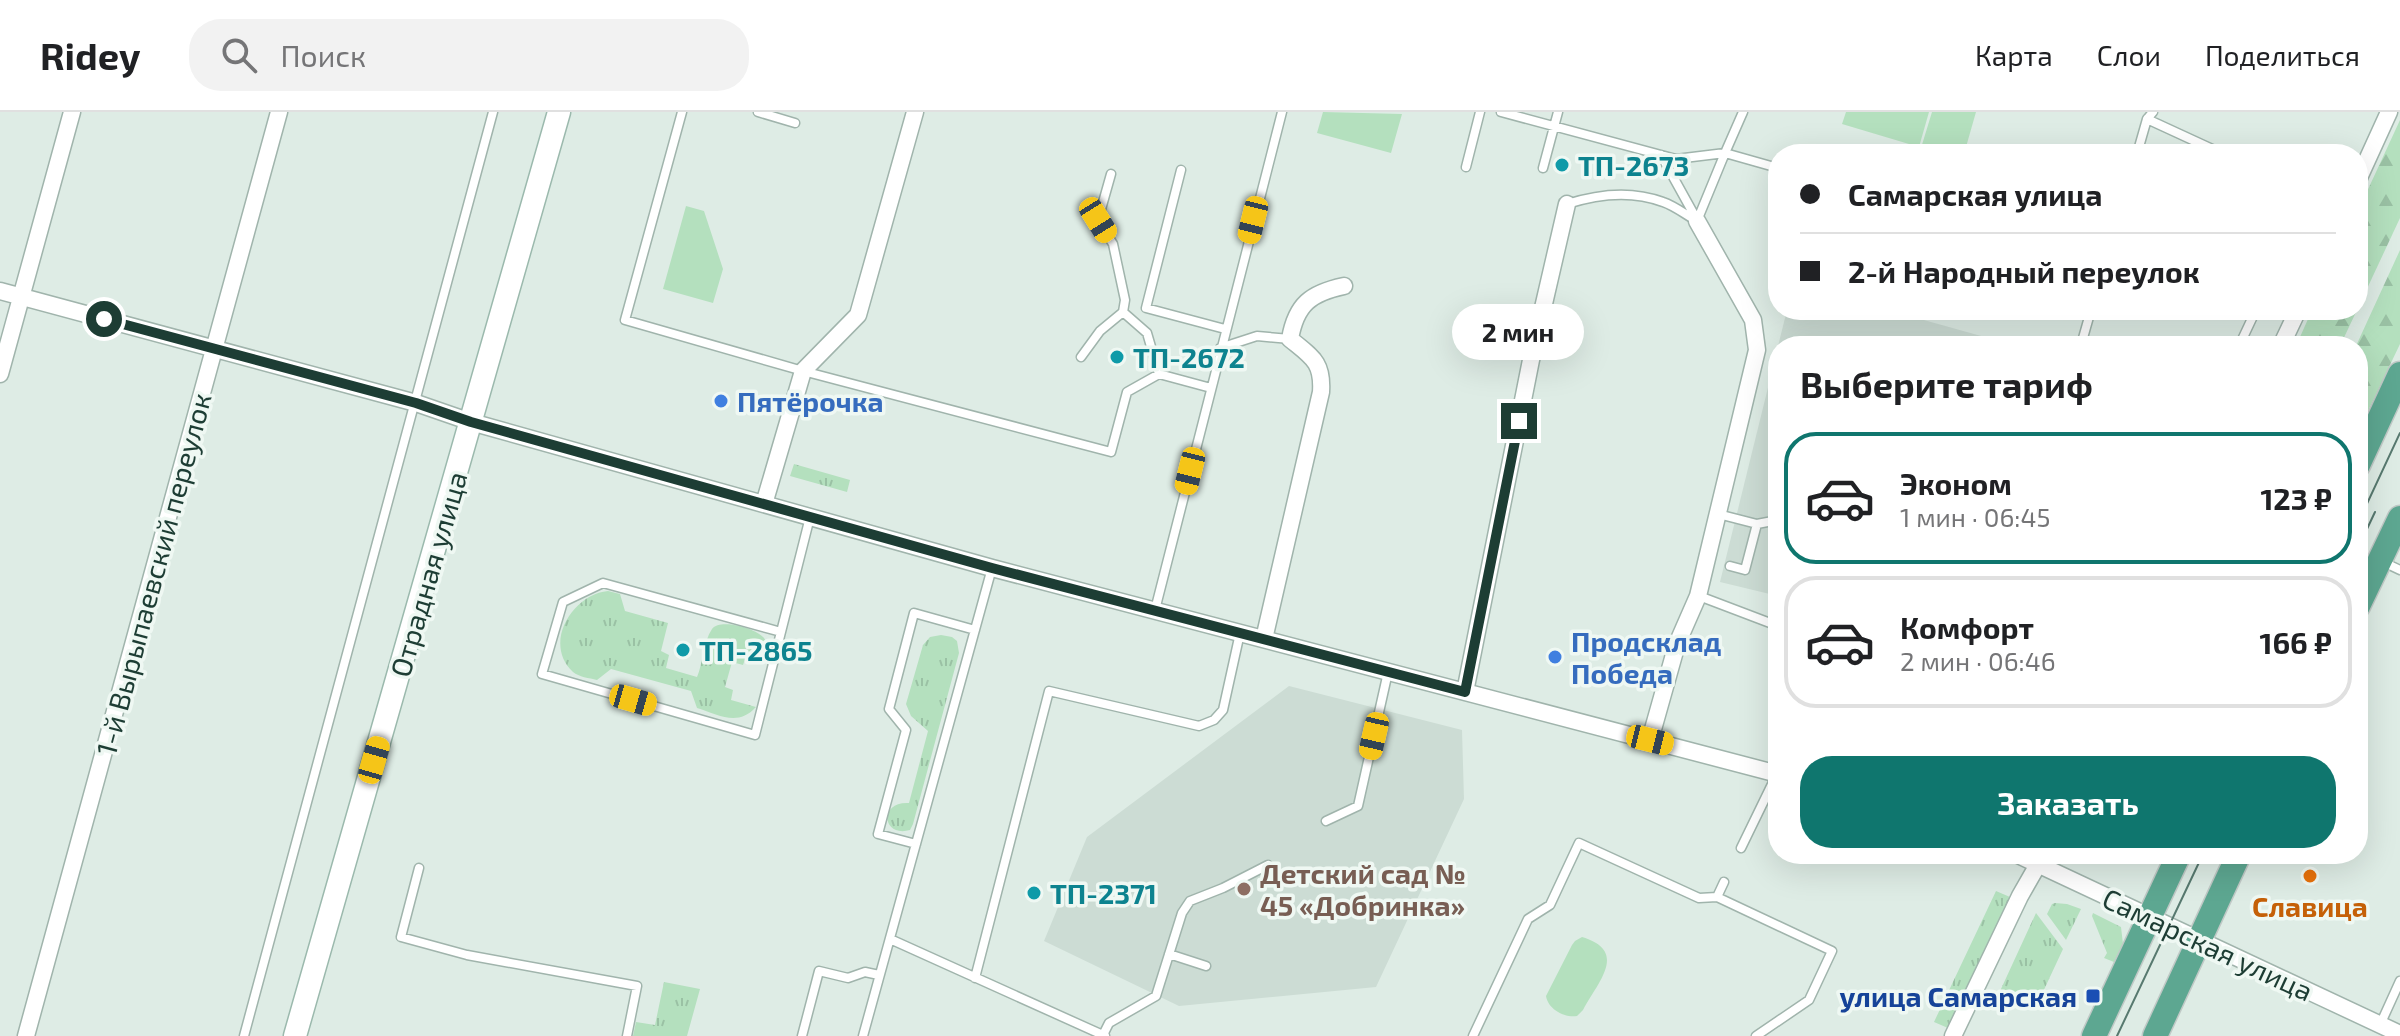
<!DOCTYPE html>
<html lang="ru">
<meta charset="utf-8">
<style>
:root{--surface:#fff;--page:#f2f2f2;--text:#202124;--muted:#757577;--line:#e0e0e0;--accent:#0f766e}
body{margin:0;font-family:"Exo 2",sans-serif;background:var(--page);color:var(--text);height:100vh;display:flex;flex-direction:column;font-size:30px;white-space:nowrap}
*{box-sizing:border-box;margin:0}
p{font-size:26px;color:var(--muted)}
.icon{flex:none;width:44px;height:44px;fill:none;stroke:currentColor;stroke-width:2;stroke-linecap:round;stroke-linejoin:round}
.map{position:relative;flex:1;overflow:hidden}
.details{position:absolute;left:1768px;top:224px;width:600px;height:528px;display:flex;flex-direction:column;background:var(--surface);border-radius:32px;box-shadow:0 8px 32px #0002}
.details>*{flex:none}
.top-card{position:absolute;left:1768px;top:32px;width:600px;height:176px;border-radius:32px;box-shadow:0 8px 32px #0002;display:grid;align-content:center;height:176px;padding:0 32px;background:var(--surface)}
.end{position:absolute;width:36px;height:36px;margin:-18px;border:10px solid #1d3d34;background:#fff;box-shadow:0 0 0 4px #fff}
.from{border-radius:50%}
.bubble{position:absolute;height:56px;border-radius:28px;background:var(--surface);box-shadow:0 8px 32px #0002;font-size:26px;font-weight:700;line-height:56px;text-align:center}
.car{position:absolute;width:24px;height:48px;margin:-24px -12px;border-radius:10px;box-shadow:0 0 6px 2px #0007;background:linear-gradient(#f5c518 24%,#345 0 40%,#f5c518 0 76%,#345 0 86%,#f5c518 0)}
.top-card b{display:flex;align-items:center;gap:28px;height:76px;font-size:30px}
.top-card b+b{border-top:2px solid var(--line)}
.top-card i{width:20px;height:20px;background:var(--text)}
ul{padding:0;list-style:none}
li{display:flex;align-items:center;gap:24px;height:132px;margin:0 16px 12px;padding:0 16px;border:4px solid var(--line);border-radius:32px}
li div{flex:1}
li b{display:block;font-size:30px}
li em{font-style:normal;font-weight:700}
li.selected{border-color:var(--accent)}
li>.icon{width:72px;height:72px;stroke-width:1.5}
h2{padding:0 32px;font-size:36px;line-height:96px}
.action{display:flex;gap:16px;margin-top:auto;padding:16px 32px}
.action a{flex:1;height:92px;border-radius:32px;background:var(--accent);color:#fff;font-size:32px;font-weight:700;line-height:92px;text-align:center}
header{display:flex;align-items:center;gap:48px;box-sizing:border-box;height:112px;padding:0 40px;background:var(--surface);border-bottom:2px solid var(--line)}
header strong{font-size:38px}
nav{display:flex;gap:44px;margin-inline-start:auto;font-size:28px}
.search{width:560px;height:72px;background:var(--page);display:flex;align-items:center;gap:20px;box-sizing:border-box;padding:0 28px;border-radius:32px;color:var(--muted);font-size:30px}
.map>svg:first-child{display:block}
.built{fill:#ccdcd4}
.grass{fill:url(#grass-tufts)}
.forest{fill:url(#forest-firs)}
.park{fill:#b4e0be}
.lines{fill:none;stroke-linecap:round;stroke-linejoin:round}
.lane-casing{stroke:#a0b4ac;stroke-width:11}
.street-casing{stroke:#a0b4ac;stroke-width:19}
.secondary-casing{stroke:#9bb9ad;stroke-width:25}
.primary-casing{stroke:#c0c9c6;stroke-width:27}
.lane{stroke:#fff;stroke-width:8}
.street{stroke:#fff;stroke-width:16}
.secondary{stroke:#fff;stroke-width:22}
.primary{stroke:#5da791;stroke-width:24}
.tram{stroke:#57796f;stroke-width:2}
.route{stroke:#1d3d34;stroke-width:10}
.culture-dot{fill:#0f9aa8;stroke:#eff8f3;stroke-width:3}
.shop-dot{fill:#3f7fe0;stroke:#eff8f3;stroke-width:3}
.food-dot{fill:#e8710a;stroke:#eff8f3;stroke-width:3}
.education-dot{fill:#8d6e63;stroke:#eff8f3;stroke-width:3}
.transit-dot{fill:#1a4fb4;stroke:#eff8f3;stroke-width:3}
.labels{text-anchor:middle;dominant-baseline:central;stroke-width:7;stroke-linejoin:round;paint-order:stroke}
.culture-label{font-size:28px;font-weight:bold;fill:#0d838f;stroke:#eff8f3;text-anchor:start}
.shop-label{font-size:28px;font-weight:bold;fill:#366cbe;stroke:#eff8f3;text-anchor:start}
.street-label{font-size:28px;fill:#1d3d34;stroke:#eff8f3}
.education-label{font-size:28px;font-weight:bold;fill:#785e54;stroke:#eff8f3;text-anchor:start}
.food-label{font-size:28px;font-weight:bold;fill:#c56008;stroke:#eff8f3}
.transit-label{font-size:28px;font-weight:bold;fill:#164399;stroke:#eff8f3;text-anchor:end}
</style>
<header>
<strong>Ridey</strong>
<div class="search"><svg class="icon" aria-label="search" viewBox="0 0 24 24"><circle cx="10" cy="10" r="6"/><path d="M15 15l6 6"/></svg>Поиск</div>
<nav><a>Карта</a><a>Слои</a><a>Поделиться</a></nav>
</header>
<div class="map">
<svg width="2400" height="924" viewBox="0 0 2400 924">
<defs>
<pattern id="grass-tufts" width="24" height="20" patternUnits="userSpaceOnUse" patternTransform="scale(2)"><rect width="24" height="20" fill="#b4e0be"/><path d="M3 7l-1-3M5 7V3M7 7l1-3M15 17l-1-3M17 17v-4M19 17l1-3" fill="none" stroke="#9ac1a4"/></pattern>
<pattern id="forest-firs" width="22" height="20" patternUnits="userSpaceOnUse" patternTransform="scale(2)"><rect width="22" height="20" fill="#b4e0be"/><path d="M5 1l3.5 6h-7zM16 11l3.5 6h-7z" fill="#9ac1a4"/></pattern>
</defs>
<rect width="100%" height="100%" fill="#deece5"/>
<!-- built -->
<path class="built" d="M1787,198h101l129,36h-239z
M1778,235v249l-58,-14z
M1289,574l173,44 2,69 -88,188 -197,19 -135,-65 43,-104z"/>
<!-- grass -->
<path class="grass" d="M794,352l56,16 -3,12 -57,-16z
M608,479l12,3 5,17 43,12 -7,28 8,4 -3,13 31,9c6,-13 6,-35 15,-48 8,-11 44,-1 52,9 5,7 5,15 4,24l-22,-6 -3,9 -11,-3 -7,25 8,3 -2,10 25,7c-18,20 -37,8 -59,1l-6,-17 -80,-22 -14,11c-8,-2 -18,-3 -24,-8 -31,-29 0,-78 35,-81z
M941,523l11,2 5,4 2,12 -46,171 -3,6c-28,8 -32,-29 -1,-27l19,-72 -17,-15 -5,-12 17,-59 7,-8z
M1996,779l14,6 -62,131 -14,-6z
M2055,791l12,1 14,5 -15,31 -19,-26 5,-10z
M2036,801l27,36 -21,45 -47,8z
M2093,801l28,14 2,17 -9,18 -10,-4 3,-5 -15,-37z
M664,870l36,7 -13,47h-54l3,-14 19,3z"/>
<!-- forest -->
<path class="forest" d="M2400,8v98l-42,90v-97z
M2400,138v94l-42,88v-86h-2z
M2312,198h45l-17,36h-44z"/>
<!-- park -->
<path class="park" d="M1323,0l79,2 -11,39 -74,-20z
M1846,0h83l-10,35 -77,-23z
M1932,0h44l-12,42h-21l-22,-6z
M686,94l18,5 19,58 -10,34 -50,-14z
M1582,825c47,14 16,45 1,73l-6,6c-13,2 -29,-7 -31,-20l26,-51 3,-4z"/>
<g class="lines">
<defs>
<path id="lane" d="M682,0l-57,208 178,51 308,81 16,-60 32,-18 52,14
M758,0l37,11
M1501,0l175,47 49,-6 18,-41
M2147,7l76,35
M2137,42l10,-35 6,-7
M1661,43l36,65
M1466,55l14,-55
M1543,56l15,-56
M1181,58l-35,138 79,21
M1567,92c31,-10 64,-14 96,-2 12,4 23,13 34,19l28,-68 53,15
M1123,200l24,21 12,41
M2083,226l8,-28
M2239,234l17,-36
M1220,236l37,-12 33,3
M1081,245l19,-26 23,-19 2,-12 -12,-56 -15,-24 13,-46
M1718,402l39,10 21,-4
M2381,449l19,9
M1730,454l15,4 12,-46
M1699,484l79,30
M1155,498l127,-498
M781,520l-178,-49 -40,19 -21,72 213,61 55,-218
M1326,709l32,-15 30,-134
M916,732l-38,-10 28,-104 -17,-21 25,-96 61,17
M1741,736l36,-74
M419,756l-18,69 66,18 170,31 -10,50
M1717,785l7,-15
M890,827l215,97
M1169,842l37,12
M975,866l74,-287 150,35 15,-6 9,-10 17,-77
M2380,913l20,-44
M1103,923l6,-12 47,-27 26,-83 8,-12 33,-13 45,-23
M244,924l249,-924
M802,924l17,-65 29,7 17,-6 14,3
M863,924l129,-468
M1473,924l55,-117 22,-14 29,-62 120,55 18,-1 115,54 -23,49 -53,36"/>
<path id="street" d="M2358,68l31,-68
M0,179l416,112 55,19 521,146 786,206
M2281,234l17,-36
M0,262l72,-262
M764,392l39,-133 55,-56 57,-203
M1264,527l57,-247c2,-30 -9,-35 -31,-53 6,-35 21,-46 54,-53
M1465,580l66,-332 36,-156
M1650,628l27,-96 21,-48 59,-246 -4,-30 -56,-99
M2016,742l384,180
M26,924l253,-924
M1953,924l67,-140 24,-42"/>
<path id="secondary" d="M295,924l264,-924"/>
<path id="primary" d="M2358,353l42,-91
M2358,494l42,-88
M2094,924l85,-182
M2155,924l84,-182"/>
</defs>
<!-- lane casing -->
<use href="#lane" class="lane-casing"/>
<!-- street casing -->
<use href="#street" class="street-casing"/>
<!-- secondary casing -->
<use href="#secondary" class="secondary-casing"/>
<!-- primary casing -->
<use href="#primary" class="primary-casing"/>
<!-- lane -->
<use href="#lane" class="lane"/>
<!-- street -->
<use href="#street" class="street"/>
<!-- secondary -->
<use href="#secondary" class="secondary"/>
<!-- primary -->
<use href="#primary" class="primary"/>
<!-- tram -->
<path class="tram" d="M2358,411l42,-90
M2358,436l17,-36
M2117,924l86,-182"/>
</g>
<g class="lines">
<!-- route -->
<path class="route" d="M104,207l312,84 55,19 521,146 473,124 54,-271"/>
</g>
<!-- markers -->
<g class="culture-dot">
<circle cx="1562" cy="53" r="8"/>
<circle cx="1117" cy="245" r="8"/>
<circle cx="683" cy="538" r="8"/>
<circle cx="1034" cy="781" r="8"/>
</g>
<g class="shop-dot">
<circle cx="721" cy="289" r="8"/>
<circle cx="1555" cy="545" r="8"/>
</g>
<circle class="food-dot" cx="2310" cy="764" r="8"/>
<circle class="education-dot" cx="1244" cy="777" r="8"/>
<rect class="transit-dot" x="2085" y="876" width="16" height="16" rx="4"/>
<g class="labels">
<!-- culture labels -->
<g class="culture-label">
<text x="1578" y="53">ТП-2673</text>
<text x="1133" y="245">ТП-2672</text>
<text x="699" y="538">ТП-2865</text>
<text x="1050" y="781">ТП-2371</text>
</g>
<!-- shop labels -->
<g class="shop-label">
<text x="737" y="289">Пятёрочка</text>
<text x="1571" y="529">Продсклад<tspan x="1571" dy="32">Победа</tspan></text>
</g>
<!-- street labels -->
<g class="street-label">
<text transform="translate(153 462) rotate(-75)">1-й Вырыпаевский переулок</text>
<text transform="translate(428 462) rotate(-74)">Отрадная улица</text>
<text transform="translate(2208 832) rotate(25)">Самарская улица</text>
</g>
<!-- education labels -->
<g class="education-label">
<text x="1260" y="761">Детский сад №<tspan x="1260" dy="32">45 «Добринка»</tspan></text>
</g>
<!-- food labels -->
<g class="food-label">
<text x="2310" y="794">Славица</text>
</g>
<!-- transit labels -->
<g class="transit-label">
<text x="2077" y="884">улица Самарская</text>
</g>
</g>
</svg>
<i class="end from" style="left:104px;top:207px"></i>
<i class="end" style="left:1519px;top:309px"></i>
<div class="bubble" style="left:1452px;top:192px;width:132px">2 мин</div>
<i class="car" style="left:1098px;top:108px;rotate:148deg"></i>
<i class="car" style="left:1253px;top:108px;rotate:194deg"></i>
<i class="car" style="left:1190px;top:359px;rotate:194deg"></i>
<i class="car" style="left:633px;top:588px;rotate:106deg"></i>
<i class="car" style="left:1374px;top:624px;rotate:193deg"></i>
<i class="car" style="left:1650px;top:628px;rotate:104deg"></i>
<i class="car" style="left:374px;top:648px;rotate:16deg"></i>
<div class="top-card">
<b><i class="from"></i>Самарская улица</b>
<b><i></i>2-й Народный переулок</b>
</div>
<section class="details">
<h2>Выберите тариф</h2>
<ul>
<li class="selected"><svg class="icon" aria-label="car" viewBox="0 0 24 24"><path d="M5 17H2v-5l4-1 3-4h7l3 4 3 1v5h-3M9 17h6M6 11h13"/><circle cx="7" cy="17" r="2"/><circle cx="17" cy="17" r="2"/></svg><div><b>Эконом</b><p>1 мин · 06:45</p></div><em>123 ₽</em></li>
<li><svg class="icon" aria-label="car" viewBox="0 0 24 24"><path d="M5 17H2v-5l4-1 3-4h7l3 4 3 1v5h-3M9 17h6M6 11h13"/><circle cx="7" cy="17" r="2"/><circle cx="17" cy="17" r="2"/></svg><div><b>Комфорт</b><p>2 мин · 06:46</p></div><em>166 ₽</em></li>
</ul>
<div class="action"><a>Заказать</a></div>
</section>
</div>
